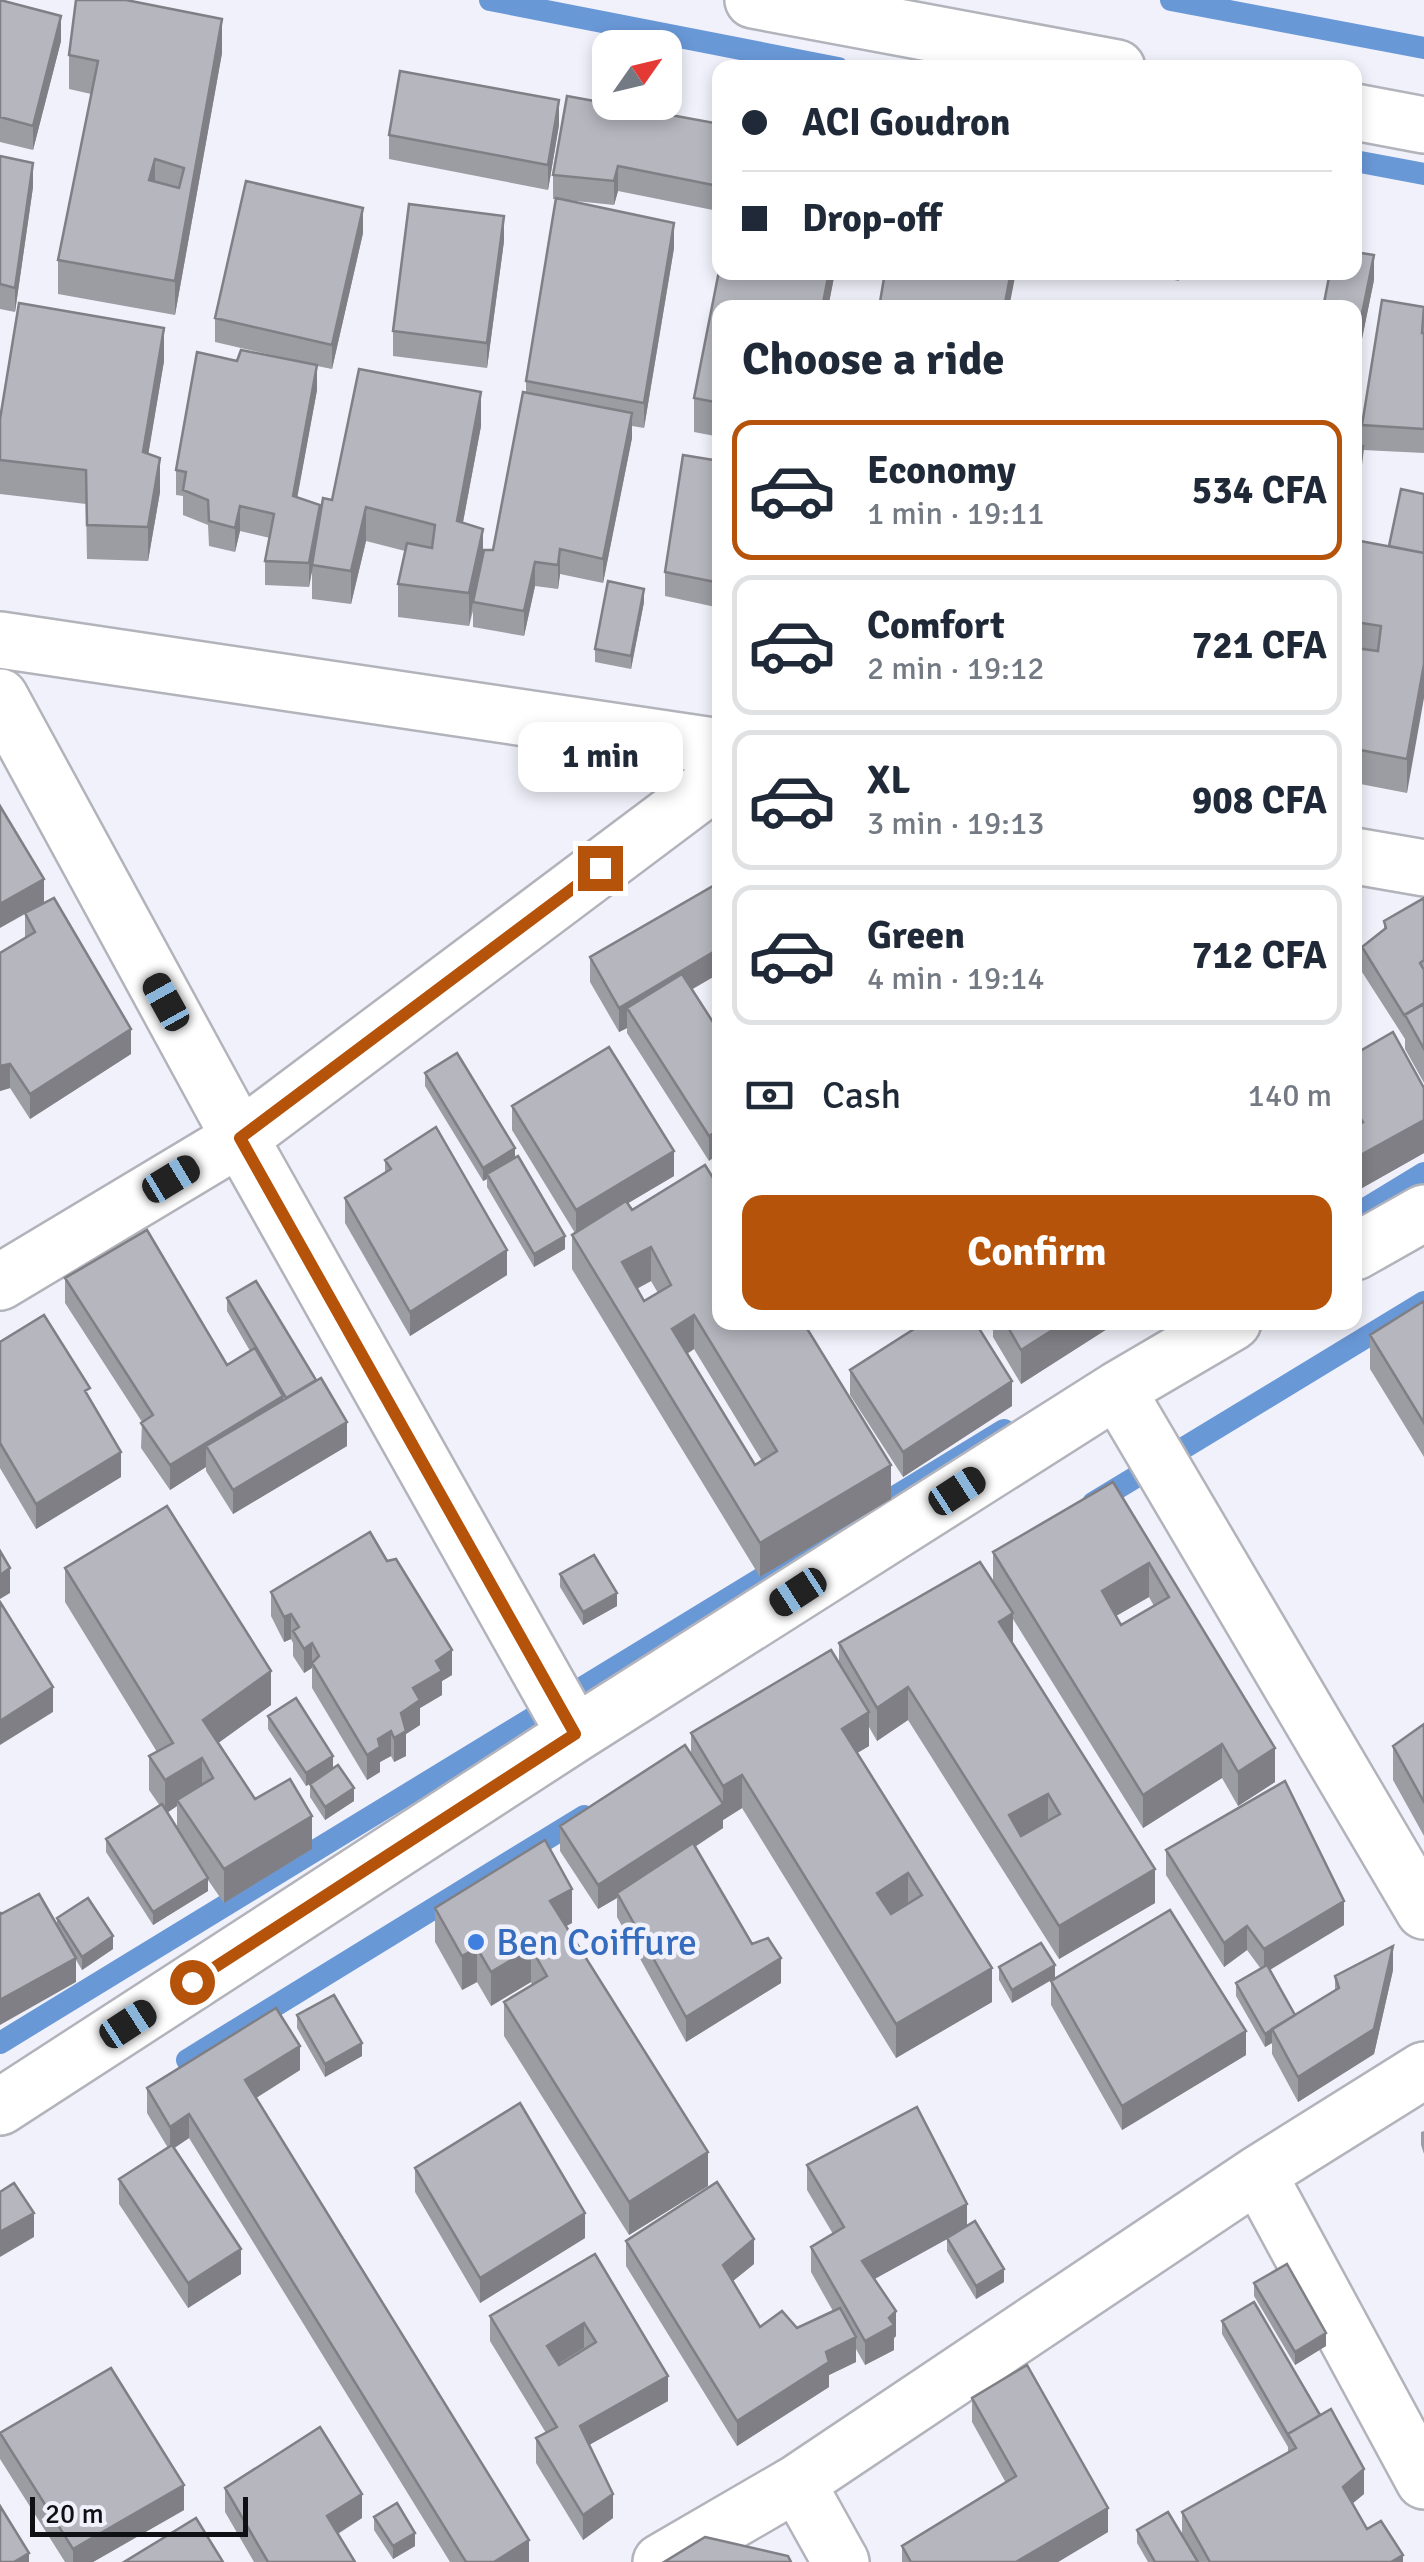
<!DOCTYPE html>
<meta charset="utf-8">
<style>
:root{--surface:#fff;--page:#f6f6f7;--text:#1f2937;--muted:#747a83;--line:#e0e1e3;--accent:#b45309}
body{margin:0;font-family:Signika,sans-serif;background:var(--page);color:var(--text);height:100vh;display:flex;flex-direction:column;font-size:38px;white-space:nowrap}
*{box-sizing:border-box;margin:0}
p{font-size:32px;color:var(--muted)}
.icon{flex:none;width:55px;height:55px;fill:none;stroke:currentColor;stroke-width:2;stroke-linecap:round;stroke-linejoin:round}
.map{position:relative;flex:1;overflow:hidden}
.side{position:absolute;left:712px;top:300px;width:650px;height:1030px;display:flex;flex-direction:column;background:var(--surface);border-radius:20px;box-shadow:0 5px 15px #0003}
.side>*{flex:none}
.banner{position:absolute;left:712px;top:60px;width:650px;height:220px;border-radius:20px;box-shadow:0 5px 15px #0003;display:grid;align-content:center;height:220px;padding:0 30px;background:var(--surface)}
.needle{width:65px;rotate:56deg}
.fabs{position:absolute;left:592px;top:30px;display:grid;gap:20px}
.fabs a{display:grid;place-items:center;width:90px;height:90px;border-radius:20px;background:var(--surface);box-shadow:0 5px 15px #0003;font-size:50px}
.scale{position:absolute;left:30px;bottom:25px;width:218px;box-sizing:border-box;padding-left:10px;border:5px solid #0f1013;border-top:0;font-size:28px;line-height:35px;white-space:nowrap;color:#0f1013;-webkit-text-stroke:8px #f0f1fa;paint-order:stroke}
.end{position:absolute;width:45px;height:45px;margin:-22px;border:12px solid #b45309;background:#fff;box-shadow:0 0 0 5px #fff}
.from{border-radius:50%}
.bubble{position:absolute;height:70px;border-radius:20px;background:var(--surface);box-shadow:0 5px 15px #0003;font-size:32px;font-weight:700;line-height:70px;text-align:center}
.car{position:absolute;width:30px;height:60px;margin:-30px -15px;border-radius:12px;box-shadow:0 0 8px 2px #0007;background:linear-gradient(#222 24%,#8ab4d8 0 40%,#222 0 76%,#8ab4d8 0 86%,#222 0)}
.banner b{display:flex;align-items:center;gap:35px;height:95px;font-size:38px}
.banner b+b{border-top:2px solid var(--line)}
.banner i{width:25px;height:25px;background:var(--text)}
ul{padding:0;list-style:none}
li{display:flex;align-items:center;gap:30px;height:140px;margin:0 20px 15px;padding:0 10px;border:5px solid var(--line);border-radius:20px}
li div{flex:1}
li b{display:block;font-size:38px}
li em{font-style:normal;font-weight:700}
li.active{border-color:var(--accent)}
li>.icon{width:90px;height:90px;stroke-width:1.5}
h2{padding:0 30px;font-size:45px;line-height:120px}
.pay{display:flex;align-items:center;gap:25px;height:110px;padding:0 30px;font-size:38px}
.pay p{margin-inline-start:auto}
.primary-button{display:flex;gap:20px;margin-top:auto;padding:20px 30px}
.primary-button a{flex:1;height:115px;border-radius:20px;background:var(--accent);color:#fff;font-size:40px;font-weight:700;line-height:115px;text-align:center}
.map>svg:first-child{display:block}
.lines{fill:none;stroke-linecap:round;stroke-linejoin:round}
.stream{stroke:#6998d7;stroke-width:22}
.minor-casing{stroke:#b2b3bb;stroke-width:60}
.minor{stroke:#fff;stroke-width:55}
.wall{fill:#9c9da3;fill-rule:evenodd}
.shaded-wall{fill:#7f7f85}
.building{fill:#b5b6be;stroke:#7f7f85;stroke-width:2.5;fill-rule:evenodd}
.route{stroke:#b45309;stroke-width:12}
.shop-dot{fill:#3f7fe0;stroke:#f0f1fa;stroke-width:4}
.labels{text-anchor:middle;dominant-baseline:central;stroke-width:9;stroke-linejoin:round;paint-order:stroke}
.shop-label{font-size:38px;fill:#366cbe;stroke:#f0f1fa;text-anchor:start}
</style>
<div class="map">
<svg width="1424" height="2562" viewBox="0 0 1424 2562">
<rect width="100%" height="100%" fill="#f0f1fa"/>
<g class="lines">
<!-- stream -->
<path class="stream" d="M490,0l348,68
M1171,0l253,48
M1355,161l69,13
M1355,1215l69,-42
M1093,1503l331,-201
M0,2043l1004,-613
M187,2060l397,-244"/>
<defs>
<path id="minor" d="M753,0l364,68
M1355,112l69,13
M0,640l720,107
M0,697l240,441 335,596
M1355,856l69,12
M1355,1252l69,-39
M0,1282l240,-144 480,-360
M1117,1390l307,521
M0,2107l575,-373 542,-344 116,-68
M1258,2174l166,307
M797,2483l44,79
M661,2562l136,-79 461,-309 166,-104"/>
</defs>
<!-- minor casing -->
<use href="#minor" class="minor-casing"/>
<!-- minor -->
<use href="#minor" class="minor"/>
</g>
<!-- wall -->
<path class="wall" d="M0,0l61,41 -28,109 -33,-8z
M222,53l-47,262 -117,-21v-34l33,-166 -22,-5v-34z
M720,124l-7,86 -95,-19 -4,14 -48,-5 108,48 -30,180 -12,-2v12l-29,145 -43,-9 -2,15 -23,-3 -11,50 -51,-9v-16l-4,15 -71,-9v-33l7,-33 -39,-10 -15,63 -39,-5v-29l-3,17 -44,-2v-24l5,-23 -30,-7 -5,21 -26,-6 -1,-21 -25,-10v-19l-7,-1v-25l61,-109h61l-83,-19v-24l148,-85 -31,136 -15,-3v24l-20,107 23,19 12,-16 149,-74 -18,96 20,33 10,-5 33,-157v-12l30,-182h-3v-24z
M559,125l-11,65 -159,-31v-24z
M0,156l33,31 -18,125 -15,-3z
M504,241l-17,127 -94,-12v-25z
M720,272h115l-7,36h-108v129l-26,-5v-34z
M1136,272h45l-2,9z
M1374,280l-17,83h-2v-55z
M1424,307v146l-61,-3 -3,34 -5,-1v-38h7v-20z
M164,361l-16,93 12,38 -12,69 -61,-2 -1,-55 -86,-10v-75z
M720,461v147l-55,-12v-24z
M1424,494l-17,299 -52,-10v-243l34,6z
M644,602l-13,67 -36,-7v-13z
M720,882v91l-28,16 28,44 -11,128 -82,-128v-5l-8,4 -29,-50v-25z
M1424,898v185l-19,-34v-10l-43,-67v-25l22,-17v-9z
M44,903l87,151 -101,65 -20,-31 -10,3 25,-153v-24l-25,14z
M1355,1054l69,34v65l-69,39z
M425,1073l90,85 50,91 -31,18 -47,-80v-8l-4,2 -58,-95z
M512,1106l162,70 -46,27 263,296 -131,78 -188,-308v-34l3,-2 -63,-103zM651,1281l7,12 -14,8 -7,-12zM694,1349l68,112 -7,4 -68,-111z
M385,1160l122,115 -97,61 -65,-113v-25l40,-26z
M65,1278l162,87 23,-14 -23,-40v-13l120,148 -114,68 -27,-43v-4l-36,23 -29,-42 1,-26 -77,-119z
M1424,1301v156l-54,-88v-34z
M993,1322h125l-97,62 -28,-47z
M0,1342l90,57 31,78 -85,52 -36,-61z
M850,1370l162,36 -109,71 -53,-82z
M1113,1482l162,300 -37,24 -16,-28 -79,50 -130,-209v26l142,258 -96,56 -151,-239 -31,21 -8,-14v19l-12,7 135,249 -96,56 -154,-250 -19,12v8l-28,19 57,97 29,39 -95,59 -69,-125v-19l-19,11 -38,-58v-25l131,-72v-21l148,-69v-21l154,-62v-29zM1149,1597l5,9 -33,19 -5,-9z
M65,1568l206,137 -53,38 37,56 57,50 -88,54 -16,-23v11l-55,34 -47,-73v-13l54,-33 -11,-16v-34l8,-4 -92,-150zM177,1806v23l-10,-16z
M560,1574l57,32 -34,19 -23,-38z
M271,1592l181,83 -10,6v14l-22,13v17l-14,9v22l-12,6 -3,-6 -11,6v10l-13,8 -55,-92v-20l-8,5 -11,-17v-13l-2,-4 -7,3 -13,-26z
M268,1716l65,52 21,33 -29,19 -15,-23v-13l-4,2 -38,-57z
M1424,1724v112l-31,-56v-34z
M1166,1850l178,75 -74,45 25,45 40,-24v-15l58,-6 -19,84 -76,48 -26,-48v-11l-7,4 -29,-51v-13l25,-14 -14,-19 -23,17 -58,-92z
M435,1908l137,15 -6,3 142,260 -79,49 -125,-199v-34l28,-17 -1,-3 -40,24 -14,-24 -15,8 -27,-48z
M1,1914l56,11v-7l56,31 -31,21 -6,-10v22z
M1041,1943l-29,60 -13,-23v-13z
M1051,1981l195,74 -124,75 -71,-125z
M297,2015l65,41 -37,21 -28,-49z
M300,2070l-44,28 273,464h-79l-261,-424 -15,10 67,126 -53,34 -69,-104v-25l49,-31 -21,-35v-25z
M1424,2131v23l-3,-9v-13z
M807,2165l160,61 37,56 -28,17 -29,-48v-12l-73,40 22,57 -2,2v12l-29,15 -9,-16v13l-27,13v12l-92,59 -111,-180v-25l128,23 -21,17 27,46 37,1 36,-17 -22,-39v-25l22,-13 -26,-44z
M415,2168l170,70 -105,65 -65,-111z
M595,2254l73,147 -79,44 24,73 -30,22 -47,-77v-25l10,-5 -56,-92v-25zM584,2348l1,1 -26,16 -1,-1z
M1254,2283l72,63 -31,19 -41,-69z
M1222,2321l142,173 -12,10 15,25 36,33h-255l-11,-19v-13l45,5v-23l106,-59v-6l-66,-113z
M972,2398l136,134 -50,30h-156v-16l104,-63 -34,-61z
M0,2433l184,77 -91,52h-28l-65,-103z
M225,2488l137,30 -24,16 17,28h-101l-29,-50z
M374,2517l41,29 -22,13 -19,-29z"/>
<!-- shaded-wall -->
<path class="shaded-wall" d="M61,16v25l-28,109v-24z
M222,19v34l-47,262v-34z
M559,100v25l-11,65v-25z
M720,149v24l-7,37v-25z
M155,159v34l-6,-13z
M33,163v24l-18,125v-24z
M618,166v25l-4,14v-24z
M363,208v25l-31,136v-24z
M504,216v25l-17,127v-25z
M674,223v25l-30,180v-25z
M1374,255v25l-17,83v-25z
M829,272h6l-7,36h-6z
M1011,272h5l-7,36h-5z
M164,328v33l-21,125v-34z
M317,365v25l-24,131v-25z
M481,392v34l-24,128v-33z
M632,413v25l-29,145v-24z
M160,458v34l-12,69v-34z
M320,505v24l-11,58v-24z
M240,506v25l-5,21v-24z
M366,507v34l-15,63v-33z
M483,529v34l-10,39 -4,24v-33z
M560,549v25l-2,15v-24z
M535,562v24l-11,50v-25z
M644,589v13l-13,67v-13z
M1424,664v34l-17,95v-34z
M44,879v24l-44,25v-24z
M720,948v25l-84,49 -9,-14v20l-8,4v-24z
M131,1029v25l-101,65v-25z
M10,1064v24l-10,3v-25z
M1424,1120v33l-69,39v-34z
M720,1129v24l-11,8v-25z
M515,1148v13l-28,13v5l-4,2v-13z
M674,1151v25l-98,58v-24z
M565,1236v13l-31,18v-13z
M651,1247v34l-29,15v-34z
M507,1250v25l-97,61v-24z
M694,1315v34l-22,14v-34z
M1065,1322h53l-97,62v-34z
M1012,1381v25l-109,71v-25z
M283,1396v24l-77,26v21l-36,23v-25z
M347,1422v24l-114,68v-24z
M121,1452v25l-85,52v-25z
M891,1465v34l-131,78v-34z
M1149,1563v34l-47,27v-33z
M10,1568v25l-10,6v-24z
M617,1593v13l-34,19v-13z
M1013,1613v34l-14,-25z
M291,1614v25l-7,3v-25z
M312,1643v25l-8,5v-24z
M452,1650v25l-10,6v14l-22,13v17l-14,9v22l-12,6v-24l7,-25 12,-25 23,-27z
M271,1671v34l-68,49v-34z
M53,1687v25l-53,33v-24z
M908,1687v33l-31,21v-33z
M869,1712v34l-27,16v-33z
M391,1731v25l-11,6v10l-13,8v-25l11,-16z
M1222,1744v34l-79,50v-33z
M1275,1748v34l-37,24v-34z
M333,1756v13l-27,17v-13z
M202,1758v34l-25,8v6l-12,8v-34z
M742,1775v33l-19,12v8l-104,68 -2,-3v5l-19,11v-24l125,-81v-18z
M354,1788v13l-29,19v-13z
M1048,1794v34l-39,21v-34z
M312,1816v33l-88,54v-34z
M1155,1869v34l-96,56v-33z
M908,1873v34l-31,19v-33z
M208,1878v13l-55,34v-13z
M572,1889v34l-22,12v-34z
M1344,1901v24l-80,48v-24z
M1247,1926v24l-23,17v-24z
M113,1936v13l-31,21v-13z
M1393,1946v24l-19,84 -76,48v-25z
M477,1948v34l-15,8v-34z
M531,1948v34l-40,24v-34z
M76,1958v24l-76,43v-25z
M781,1958v25l-95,59v-25z
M1055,1965v13l-43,25v-13z
M992,1968v34l-96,56v-34z
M1272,2030v13l-7,4v-13z
M1246,2031v24l-124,75v-24z
M362,2043v13l-37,21v-13z
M300,2046v24l-55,35v-25z
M189,2114v24l-19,13v-24z
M708,2152v34l-79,49v-33z
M967,2204v24l-105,58v-25z
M34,2213v24l-34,20v-25z
M585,2213v25l-105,65v-25z
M754,2239v25l-31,25v-24z
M241,2249v25l-53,34v-25z
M1004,2269v13l-28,17v-13z
M896,2311v25l-2,2v12l-29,15v-24z
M584,2323v25l-37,23v-25z
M1326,2333v13l-31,19v-13z
M856,2337v25l-27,13v12l-92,59v-25l89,-69z
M668,2376v25l-88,49v-24z
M1364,2469v25l-21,17v-24z
M184,2485v25l-91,52h-20v-13z
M362,2494v24l-35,22v-24z
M613,2494v24l-30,22v-25z
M1108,2508v24l-50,30h-42z
M415,2533v13l-22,13v-13z
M529,2540v22h-35z
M29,2553v9h-15z
M1403,2555v7h-12z"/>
<!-- building -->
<path class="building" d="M0,0l61,16 -28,110 -33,-9z
M76,0h50l96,19 -47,262 -117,-21 40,-199 -29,-6zM155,159l29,9 -5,20 -30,-8z
M400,71l159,29 -11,65 -159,-30z
M567,96l153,28v25l-7,36 -95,-19 -4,15 -61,-6z
M0,156l33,7 -18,125 -15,-4z
M246,181l117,27 -31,137 -117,-27z
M556,198l118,25 -30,180 -118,-22z
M409,204l95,12 -17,127 -94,-12z
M1355,252l19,3 -17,83h-2v-30h-32l7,-36h25z
M720,266v6h109l-7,36h-102v95l-26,-5z
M885,272h126l-7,36h-125z
M1382,300l42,7 -2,26h2v96l-62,-4z
M19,303l145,25 -21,124 17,6 -12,69 -61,-2 -1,-55 -86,-10v-41z
M241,350l76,15 -24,131 27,9 -11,58 -44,-2 9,-47 -34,-8 -5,22 -26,-7 -1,-21 -25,-10 3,-18 -10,-2 21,-118 40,9z
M359,369l122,23 -24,129 26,8 -14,64 -71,-9 9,-41 25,5 3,-23 -69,-18 -15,64 -39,-6 11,-67 9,2z
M523,392l109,21 -29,146 -43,-10 -2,16 -23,-3 -11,49 -51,-9 11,-52h9z
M1355,445l8,1 -3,25 -5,-1z
M683,455l37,6v122l-55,-11z
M1401,489l23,5v59l-35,-7z
M1355,540l69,13v111l-17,95 -52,-10v-101l23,3 3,-25 -26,-4z
M608,581l36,8 -13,67 -36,-7z
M0,806l44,73 -44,25z
M720,882v66l-101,60 -29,-51z
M54,898l77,131 -101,65 -20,-30 -10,2v-113l35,-21 -10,-19z
M1424,898v62l-4,3 4,7v33l-20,12 -42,-68 24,-19 -2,-7z
M682,974l38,59v96l-11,7 -82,-128z
M1424,1004v45l-19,-34z
M1393,1032l31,56v32l-69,38v-31l8,-5 -8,-12v-56z
M609,1047l65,104 -98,59 -64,-104z
M457,1053l58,95 -32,20 -58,-95z
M436,1127l71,123 -97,62 -65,-114 46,-29 -6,-9z
M518,1156l47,80 -31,18 -47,-80z
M705,1165l15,24v133h83l88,143 -131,78 -188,-308 54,-34 6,9zM651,1247l20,38 -27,16 -22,-39zM694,1315l83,136 -22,14 -83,-136z
M147,1230l80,135 28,-17 28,48 -113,69 -29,-42 12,-8 -88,-137z
M256,1281l60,99 -30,18 -59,-100z
M1424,1301v122l-54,-88z
M44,1315l46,73 -5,3 36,61 -85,52 -36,-61v-101z
M925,1322h50l37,59 -109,71 -53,-82z
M1005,1322h60l-44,28z
M321,1378l26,44 -114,68 -27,-44z
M1113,1482l162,266 -37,24 -16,-28 -79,51 -150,-243zM1149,1563l20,34 -48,28 -19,-34z
M167,1506l104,165 -68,49 52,79 35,-20 22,37 -88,53 -47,-69 36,-22 -11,-20 -37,22 -16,-24 24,-13 -108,-175z
M370,1532l17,29 9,-2 56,91 -16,11 6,10 -29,17 7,12 -19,13 5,18 -12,7 -3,-7 -13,8 2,8 -13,8 -55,-92 7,-7 -7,-13 -8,6 -11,-18 6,-4 -8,-13 -7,3 -13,-25z
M0,1551l10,17 -10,7z
M594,1555l23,38 -34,19 -23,-38z
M980,1562l33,51 -14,9 156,247 -96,57 -151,-239 -31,21 -38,-65zM1048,1794l12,20 -39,22 -12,-21z
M0,1602l53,85 -53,34z
M831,1650l38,62 -27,17 150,239 -96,56 -154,-249 -19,11 -32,-53zM908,1873l14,22 -31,19 -14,-21z
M296,1698l37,58 -27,17 -38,-57z
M1424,1724v78l-31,-56z
M685,1745l38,59 -125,81 -38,-59z
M338,1765l16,23 -29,19 -15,-23z
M1285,1781l59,120 -80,48 -17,-23 -23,17 -58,-93z
M162,1804l46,74 -55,34 -47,-73z
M545,1840l27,49 -22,12 158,251 -79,50 -125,-200 43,-26 -16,-28 -40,24 -14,-24 -15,8 -27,-48z
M693,1843l59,101 16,-6 13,20 -95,59 -69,-124z
M39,1894l37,64 -76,42v-88l1,2z
M88,1898l25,38 -31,21 -25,-39z
M1170,1910l76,121 -124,75 -71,-125z
M1041,1943l14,22 -43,25 -13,-23z
M1393,1946l-19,83 -76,48 -26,-48 67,-41 -4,-12z
M1267,1965l28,50 -30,19 -29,-51z
M334,1995l28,48 -37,21 -28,-49z
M276,2008l24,38 -55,34 284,460 -35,22h-28l-277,-448 -19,13 -23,-39z
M520,2103l65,110 -105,65 -65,-110z
M917,2107l50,97 -105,57 34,50 -7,7 5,7 -29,16 -54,-94 33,-20 -37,-62z
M172,2145l69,104 -53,34 -69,-104z
M717,2182l37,57 -31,26 37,62 22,-16 15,17 43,-20 16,29 -30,15 3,10 -92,59 -111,-180z
M14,2183l20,30 -34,19v-40z
M975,2221l29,48 -28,17 -29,-48z
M595,2254l73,122 -88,50 33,68 -30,21 -47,-77 21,-11 -67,-111zM584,2323l12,19 -37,23 -12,-19z
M1287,2264l39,69 -31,19 -41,-69z
M1254,2302l66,113 -32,19v1l-66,-114z
M1027,2365l81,143 -92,54h-105l-9,-16 114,-70 -44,-78z
M111,2368l73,117 -111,64 -73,-116z
M1331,2409l33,60 -21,18 24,42 14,-8 22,34 -12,7h-181l-28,-50 114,-64 -8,-14z
M320,2427l42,67 -35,22 28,46h-87l-43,-74z
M397,2503l18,30 -22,13 -19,-29z
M0,2506l29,47 -15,9h-14z
M1168,2512l30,50h-43l-18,-32z
M196,2518l27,44h-99z
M705,2537l83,19 3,6h-127z"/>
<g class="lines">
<!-- route -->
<path class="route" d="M192,1982l383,-248 -335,-596 360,-270"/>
</g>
<!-- markers -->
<circle class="shop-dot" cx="476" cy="1942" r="10"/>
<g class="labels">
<!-- shop labels -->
<g class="shop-label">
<text x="496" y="1942">Ben Coiffure</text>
</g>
</g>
</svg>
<div class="fabs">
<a><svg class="needle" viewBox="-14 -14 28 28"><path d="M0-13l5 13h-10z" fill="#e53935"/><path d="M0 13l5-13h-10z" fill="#747a83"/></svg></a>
</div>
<div class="scale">20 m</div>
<i class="end from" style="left:192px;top:1982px"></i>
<i class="end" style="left:600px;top:868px"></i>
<div class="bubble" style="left:518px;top:722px;width:165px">1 min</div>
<i class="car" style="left:166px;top:1002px;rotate:331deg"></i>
<i class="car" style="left:171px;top:1179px;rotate:59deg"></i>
<i class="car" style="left:957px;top:1491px;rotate:57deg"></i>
<i class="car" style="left:798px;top:1592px;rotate:237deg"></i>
<i class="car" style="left:128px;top:2024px;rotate:57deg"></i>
<div class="banner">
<b><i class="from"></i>ACI Goudron</b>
<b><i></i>Drop-off</b>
</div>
<section class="side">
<h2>Choose a ride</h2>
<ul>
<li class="active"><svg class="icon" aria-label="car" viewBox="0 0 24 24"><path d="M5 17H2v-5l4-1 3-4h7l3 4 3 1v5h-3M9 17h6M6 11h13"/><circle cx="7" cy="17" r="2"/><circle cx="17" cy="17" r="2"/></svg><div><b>Economy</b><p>1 min · 19:11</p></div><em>534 CFA</em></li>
<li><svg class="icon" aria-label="car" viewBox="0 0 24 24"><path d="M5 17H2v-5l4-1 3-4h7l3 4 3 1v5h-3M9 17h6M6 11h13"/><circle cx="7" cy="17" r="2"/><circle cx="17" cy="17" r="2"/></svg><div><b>Comfort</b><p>2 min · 19:12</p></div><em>721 CFA</em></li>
<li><svg class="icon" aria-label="car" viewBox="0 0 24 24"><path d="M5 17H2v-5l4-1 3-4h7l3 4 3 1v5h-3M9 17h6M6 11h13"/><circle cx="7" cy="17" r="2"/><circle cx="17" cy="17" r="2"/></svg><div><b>XL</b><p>3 min · 19:13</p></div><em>908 CFA</em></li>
<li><svg class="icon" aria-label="car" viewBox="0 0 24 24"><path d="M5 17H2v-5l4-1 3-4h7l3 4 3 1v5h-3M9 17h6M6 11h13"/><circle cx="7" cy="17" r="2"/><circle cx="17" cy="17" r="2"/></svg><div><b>Green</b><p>4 min · 19:14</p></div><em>712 CFA</em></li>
</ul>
<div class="pay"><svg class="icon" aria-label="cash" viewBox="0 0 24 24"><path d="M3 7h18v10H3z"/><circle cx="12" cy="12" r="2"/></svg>Cash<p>140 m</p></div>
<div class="primary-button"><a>Confirm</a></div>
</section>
</div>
